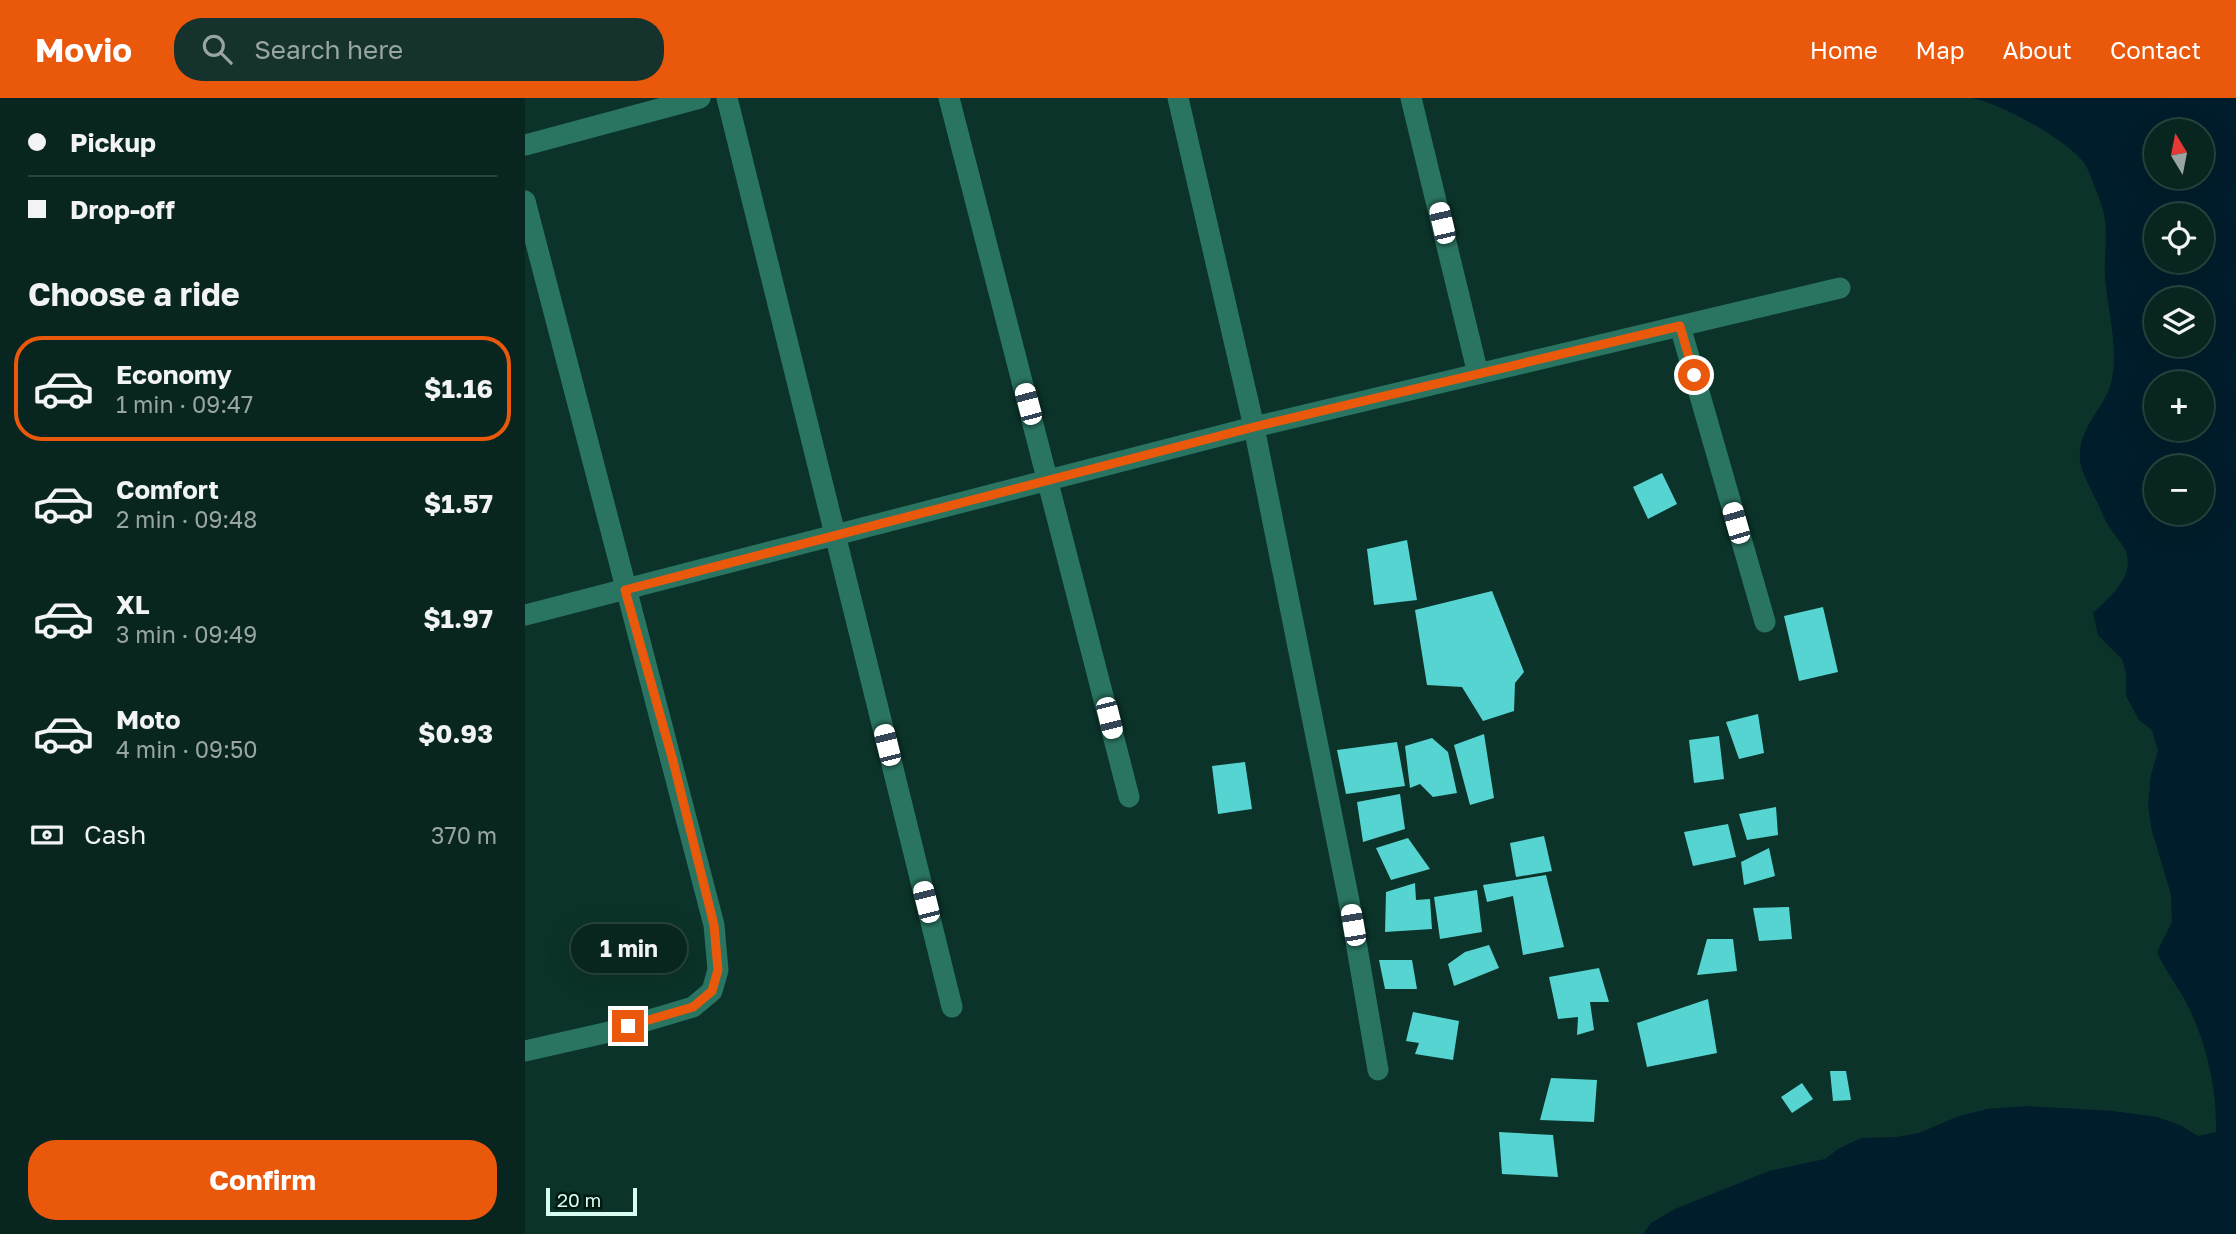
<!DOCTYPE html>
<meta charset="utf-8">
<style>
:root{--surface:#08261f;--page:#16322c;--text:#f1f3f6;--muted:#98a5a4;--line:#29433d;--accent:#ea580c}
body{margin:0;font-family:"Golos Text",sans-serif;background:var(--page);color:var(--text);height:100vh;display:flex;flex-direction:column;font-size:26px;white-space:nowrap}
*{box-sizing:border-box;margin:0}
p{font-size:23px;color:var(--muted)}
.icon{flex:none;width:38px;height:38px;fill:none;stroke:currentColor;stroke-width:2;stroke-linecap:round;stroke-linejoin:round}
.map{position:relative;flex:1;overflow:hidden}
.drawer{display:flex;flex-direction:column;background:var(--surface);width:525px}
.drawer>*{flex:none}
.guide{display:grid;align-content:center;height:154px;padding:0 28px;background:var(--surface)}
.needle{width:46px;rotate:350deg}
.controls{position:absolute;left:1619px;top:21px;display:grid;gap:14px}
.controls a{display:grid;place-items:center;width:70px;height:70px;border-radius:50%;background:var(--surface);box-shadow:0 7px 28px #0002,0 0 0 2px var(--line);font-size:35px}
.scale{position:absolute;left:21px;bottom:18px;width:91px;box-sizing:border-box;padding-left:7px;border:4px solid #d9fcf0;border-top:0;font-size:19px;line-height:24px;white-space:nowrap;color:#d9fcf0;-webkit-text-stroke:5px #001a12;paint-order:stroke}
.end{position:absolute;width:32px;height:32px;margin:-16px;border:9px solid #ea580c;background:#fff;box-shadow:0 0 0 4px #fff}
.from{border-radius:50%}
.bubble{position:absolute;height:49px;border-radius:24px;background:var(--surface);box-shadow:0 7px 28px #0002,0 0 0 2px var(--line);font-size:23px;font-weight:700;line-height:49px;text-align:center}
.car{position:absolute;width:21px;height:42px;margin:-21px -10px;border-radius:9px;box-shadow:0 0 5px 2px #0007;background:linear-gradient(#fff 24%,#345 0 40%,#fff 0 76%,#345 0 86%,#fff 0)}
.guide b{display:flex;align-items:center;gap:24px;height:66px;font-size:26px}
.guide b+b{border-top:2px solid var(--line)}
.guide i{width:18px;height:18px;background:var(--text)}
ul{padding:0;list-style:none}
li{display:flex;align-items:center;gap:21px;height:105px;margin:0 14px 10px;padding:0 14px;border:4px solid transparent;border-radius:28px}
li div{flex:1}
li b{display:block;font-size:26px}
li em{font-style:normal;font-weight:700}
li.current{border-color:var(--accent)}
li>.icon{width:63px;height:63px;stroke-width:1.5}
h2{padding:0 28px;font-size:32px;line-height:84px}
.pay{display:flex;align-items:center;gap:18px;height:77px;padding:0 28px;font-size:26px}
.pay p{margin-inline-start:auto}
.cta{display:flex;gap:14px;margin-top:auto;padding:14px 28px}
.cta a{flex:1;height:80px;border-radius:28px;background:var(--accent);color:#fff;font-size:28px;font-weight:700;line-height:80px;text-align:center}
header{display:flex;align-items:center;gap:42px;box-sizing:border-box;height:98px;padding:0 35px;background:var(--accent);color:#fff}
header strong{font-size:33px}
nav{display:flex;gap:38px;margin-inline-start:auto;font-size:24px}
.search{width:490px;height:63px;background:var(--page);display:flex;align-items:center;gap:18px;box-sizing:border-box;padding:0 24px;border-radius:28px;color:var(--muted);font-size:26px}
main{display:flex;flex:1;min-height:0}
.map>svg:first-child{display:block}
.water{fill:#001d2b;fill-rule:evenodd}
.building{fill:#56d4d2}
.lines{fill:none;stroke-linecap:round;stroke-linejoin:round}
.minor{stroke:#2a7562;stroke-width:21}
.route{stroke:#ea580c;stroke-width:9}
</style>
<header>
<strong>Movio</strong>
<div class="search"><svg class="icon" aria-label="search" viewBox="0 0 24 24"><circle cx="10" cy="10" r="6"/><path d="M15 15l6 6"/></svg>Search here</div>
<nav><a>Home</a><a>Map</a><a>About</a><a>Contact</a></nav>
</header>
<main>
<section class="drawer">
<div class="guide">
<b><i class="from"></i>Pickup</b>
<b><i></i>Drop-off</b>
</div>
<h2>Choose a ride</h2>
<ul>
<li class="current"><svg class="icon" aria-label="car" viewBox="0 0 24 24"><path d="M5 17H2v-5l4-1 3-4h7l3 4 3 1v5h-3M9 17h6M6 11h13"/><circle cx="7" cy="17" r="2"/><circle cx="17" cy="17" r="2"/></svg><div><b>Economy</b><p>1 min · 09:47</p></div><em>$1.16</em></li>
<li><svg class="icon" aria-label="car" viewBox="0 0 24 24"><path d="M5 17H2v-5l4-1 3-4h7l3 4 3 1v5h-3M9 17h6M6 11h13"/><circle cx="7" cy="17" r="2"/><circle cx="17" cy="17" r="2"/></svg><div><b>Comfort</b><p>2 min · 09:48</p></div><em>$1.57</em></li>
<li><svg class="icon" aria-label="car" viewBox="0 0 24 24"><path d="M5 17H2v-5l4-1 3-4h7l3 4 3 1v5h-3M9 17h6M6 11h13"/><circle cx="7" cy="17" r="2"/><circle cx="17" cy="17" r="2"/></svg><div><b>XL</b><p>3 min · 09:49</p></div><em>$1.97</em></li>
<li><svg class="icon" aria-label="car" viewBox="0 0 24 24"><path d="M5 17H2v-5l4-1 3-4h7l3 4 3 1v5h-3M9 17h6M6 11h13"/><circle cx="7" cy="17" r="2"/><circle cx="17" cy="17" r="2"/></svg><div><b>Moto</b><p>4 min · 09:50</p></div><em>$0.93</em></li>
</ul>
<div class="pay"><svg class="icon" aria-label="cash" viewBox="0 0 24 24"><path d="M3 7h18v10H3z"/><circle cx="12" cy="12" r="2"/></svg>Cash<p>370 m</p></div>
<div class="cta"><a>Confirm</a></div>
</section>
<div class="map">
<svg width="1711" height="1136" viewBox="0 0 1711 1136">
<rect width="100%" height="100%" fill="#0b3329"/>
<!-- water -->
<path class="water" d="M1446,0h265v1136h-593l8,-11 24,-14 94,-38 56,-12 13,-10 23,-11 35,-1 23,-4 40,-17 28,-7 40,-3 86,5 44,6 23,8 18,11 18,-4c1,-42 -9,-89 -29,-128 -9,-18 -22,-33 -30,-52l15,-30 -1,-28 -19,-63 -4,-26 3,-30 7,-24 -6,-21 -13,-10 -13,-24v-23l-4,-14 -24,-24 -5,-22c16,-15 42,-36 33,-61 -4,-10 -13,-18 -18,-27 -5,-9 -9,-20 -14,-29 -5,-11 -12,-23 -14,-35 -3,-35 26,-52 32,-82 6,-34 -4,-68 -7,-101 -1,-21 3,-43 -1,-64 -1,-8 -15,-43 -19,-50 -16,-23 -86,-62 -114,-66zM1631,33h45v46h-45zM1631,117h45v46h-45zM1631,201h45v46h-45zM1631,285h45v46h-45zM1631,369h45v46h-45z"/>
<!-- building -->
<path class="building" d="M1137,375l15,31 -29,15 -15,-32z
M882,442l10,60 -43,5 -7,-56z
M967,493l32,81 -9,11 -1,28 -31,10 -21,-34 -35,-2 -12,-75z
M1298,509l15,65 -39,9 -15,-65z
M1233,616l6,39 -25,6 -13,-37z
M959,636l10,64 -24,7 -16,-60z
M1194,638l5,43 -30,4 -5,-43z
M907,640l16,14 9,41 -24,4 -13,-13 -10,4 -5,-42z
M872,644l8,44 -59,8 -9,-44z
M720,664l7,47 -34,5 -6,-48z
M875,696l5,35 -42,13 -6,-40z
M1251,709l2,28 -31,5 -8,-26z
M1203,726l8,33 -43,9 -9,-34z
M1019,738l8,35 -36,6 -6,-34z
M883,740l22,31 -39,11 -15,-32z
M1244,750l6,28 -31,9 -3,-23z
M1021,777l18,72 -41,8 -10,-59 -26,6 -4,-17z
M890,785l1,17 14,-1 2,30 -47,3 1,-40z
M952,792l5,42 -42,7 -6,-42z
M1264,809l3,32 -33,2 -6,-33z
M1182,841h26l4,32 -40,4z
M964,847l10,23 -45,18 -6,-22 17,-12z
M854,862h33l5,29h-32z
M1074,870l10,34h-19l4,28 -17,5 1,-18 -20,2 -9,-42z
M1183,901l9,54 -70,14 -10,-44z
M888,914l46,9 -6,39 -38,-6 4,-11 -13,-2z
M1305,973h16l5,29 -18,1z
M1026,980l46,2 -3,42 -54,-2z
M1277,985l11,16 -21,14 -11,-16z
M974,1034l54,3 5,42 -56,-3z"/>
<g class="lines">
<!-- minor -->
<path class="minor" d="M202,0l225,909
M424,0l180,699
M653,0l76,329 95,474 29,169
M886,0l67,276
M0,47l175,-47
M0,103l189,724 4,45 -6,21 -19,16 -84,25 -84,19
M1155,228l85,296
M0,517l729,-188 586,-139"/>
</g>
<g class="lines">
<!-- route -->
<path class="route" d="M103,928l65,-19 19,-16 6,-21 -4,-45 -41,-164 -48,-171 629,-163 426,-101 14,49"/>
</g>
</svg>
<div class="controls">
<a><svg class="needle" viewBox="-14 -14 28 28"><path d="M0-13l5 13h-10z" fill="#e53935"/><path d="M0 13l5-13h-10z" fill="#98a5a4"/></svg></a>
<a><svg class="icon" aria-label="locate" viewBox="0 0 24 24"><circle cx="12" cy="12" r="6"/><path d="M12 2v4M12 18v4M2 12h4M18 12h4"/></svg></a>
<a><svg class="icon" aria-label="layers" viewBox="0 0 24 24"><path d="M12 4l9 5-9 5-9-5zM3 14l9 5 9-5"/></svg></a>
<a>+</a>
<a>−</a>
</div>
<div class="scale">20 m</div>
<i class="end from" style="left:1169px;top:277px"></i>
<i class="end" style="left:103px;top:928px"></i>
<div class="bubble" style="left:46px;top:826px;width:116px">1 min</div>
<i class="car" style="left:917px;top:125px;rotate:347deg"></i>
<i class="car" style="left:503px;top:306px;rotate:345deg"></i>
<i class="car" style="left:1211px;top:425px;rotate:344deg"></i>
<i class="car" style="left:584px;top:620px;rotate:166deg"></i>
<i class="car" style="left:362px;top:647px;rotate:346deg"></i>
<i class="car" style="left:401px;top:804px;rotate:346deg"></i>
<i class="car" style="left:828px;top:827px;rotate:350deg"></i>
</div>
</main>
